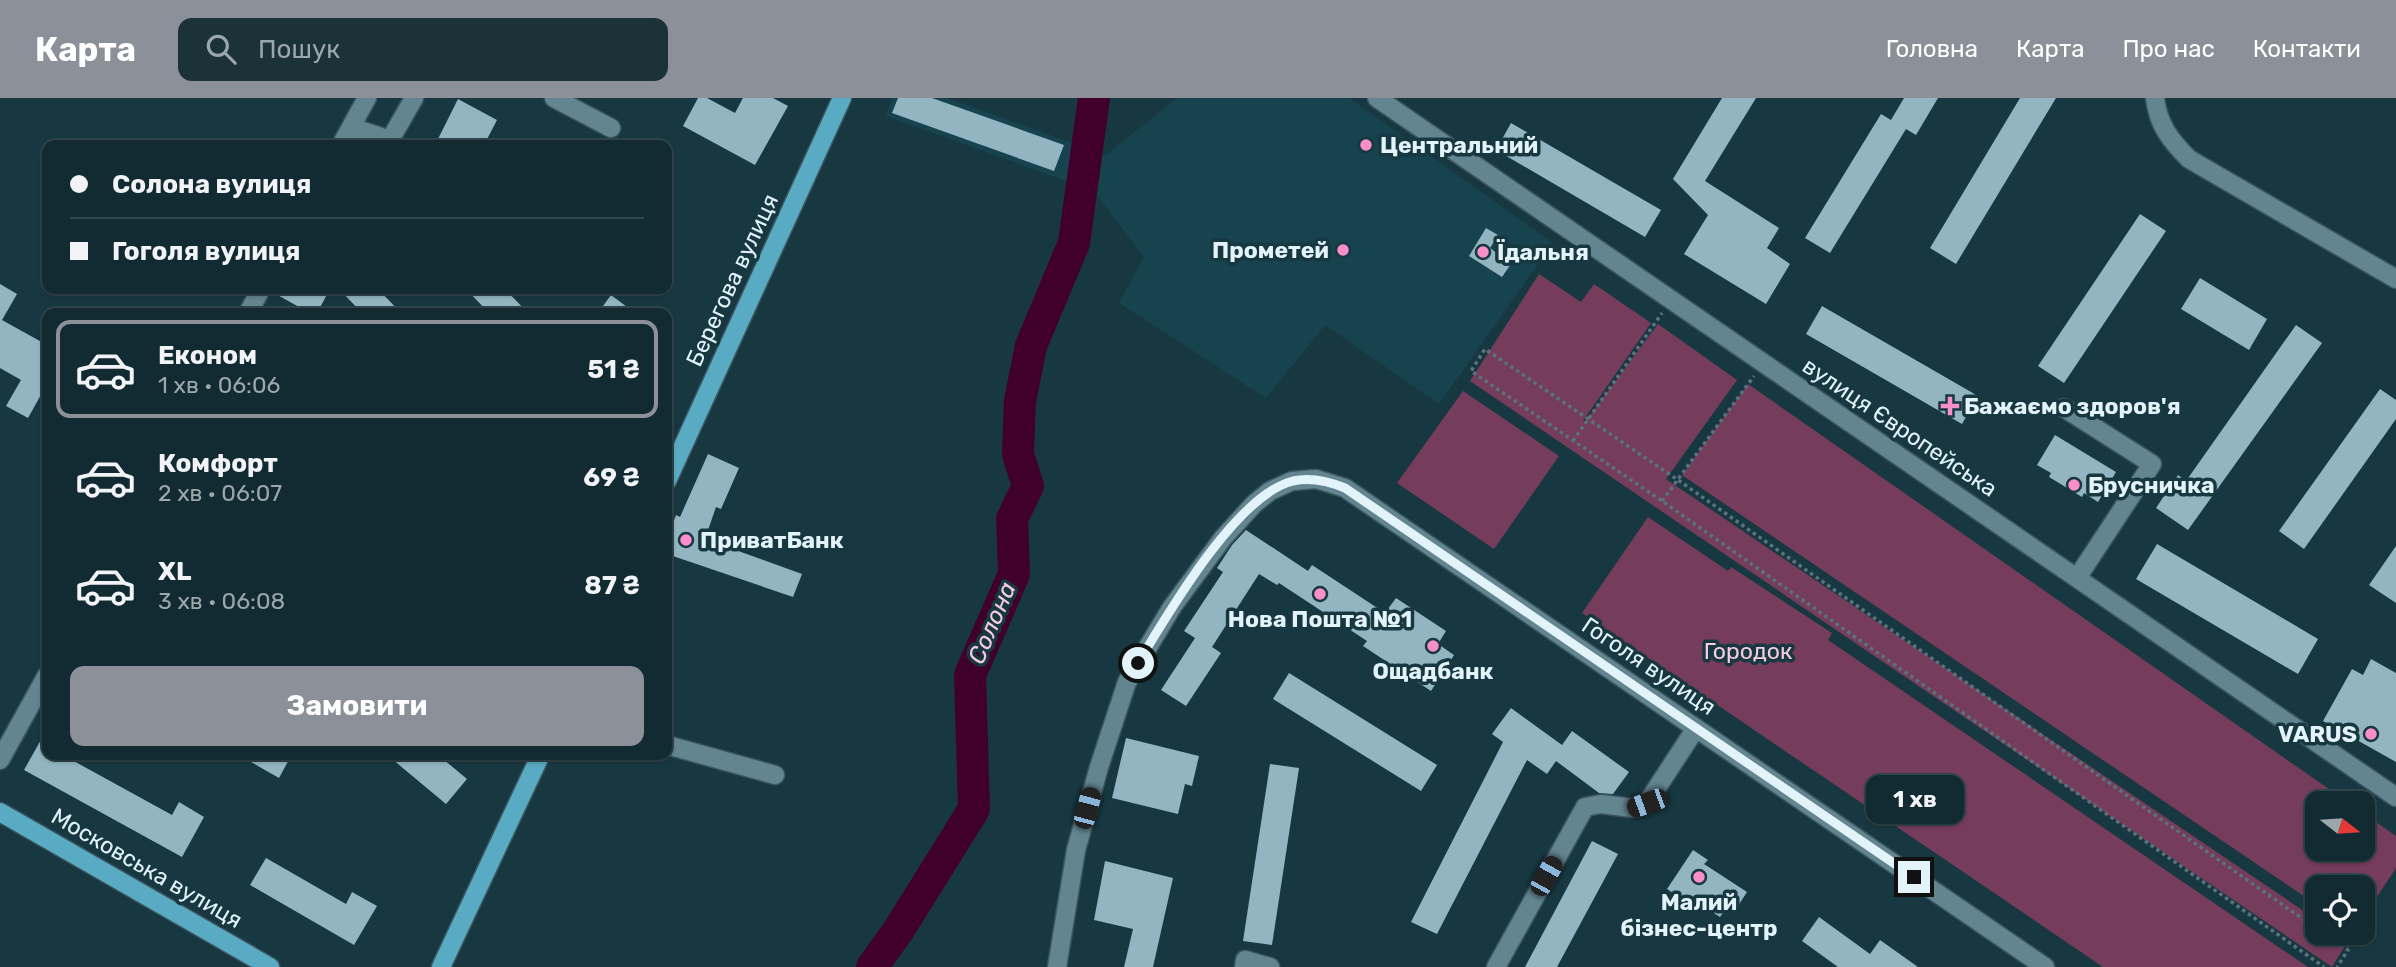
<!DOCTYPE html>
<html lang="uk">
<meta charset="utf-8">
<style>
:root{--surface:#122a31;--page:#1b3239;--text:#f1f3f6;--muted:#9ca7ab;--line:#31464d;--accent:#8c9099}
body{margin:0;font-family:Rubik,sans-serif;background:var(--page);color:var(--text);height:100vh;display:flex;flex-direction:column;font-size:26px;white-space:nowrap}
*{box-sizing:border-box;margin:0}
p{font-size:23px;color:var(--muted)}
.icon{flex:none;width:38px;height:38px;fill:none;stroke:currentColor;stroke-width:2;stroke-linecap:round;stroke-linejoin:round}
.map{position:relative;flex:1;overflow:hidden}
.drawer{position:absolute;left:42px;top:210px;width:630px;height:452px;display:flex;flex-direction:column;background:var(--surface);border-radius:14px;box-shadow:0 2px 5px #0004,0 0 0 2px var(--line)}
.drawer>*{flex:none}
.guide{position:absolute;left:42px;top:42px;width:630px;height:154px;border-radius:14px;box-shadow:0 2px 5px #0004,0 0 0 2px var(--line);display:grid;align-content:center;height:154px;padding:0 28px;background:var(--surface)}
.needle{width:46px;rotate:107deg}
.controls{position:absolute;left:2305px;top:693px;display:grid;gap:14px}
.controls a{display:grid;place-items:center;width:70px;height:70px;border-radius:14px;background:var(--surface);box-shadow:0 2px 5px #0004,0 0 0 2px var(--line);font-size:35px}
.end{position:absolute;width:32px;height:32px;margin:-16px;border:9px solid #e2f4fa;background:#111;box-shadow:0 0 0 4px #111}
.from{border-radius:50%}
.bubble{position:absolute;height:49px;border-radius:14px;background:var(--surface);box-shadow:0 2px 5px #0004,0 0 0 2px var(--line);font-size:23px;font-weight:700;line-height:49px;text-align:center}
.car{position:absolute;width:21px;height:42px;margin:-21px -10px;border-radius:9px;box-shadow:0 0 5px 2px #0007;background:linear-gradient(#222 24%,#8ab4d8 0 40%,#222 0 76%,#8ab4d8 0 86%,#222 0)}
.guide b{display:flex;align-items:center;gap:24px;height:66px;font-size:26px}
.guide b+b{border-top:2px solid var(--line)}
.guide i{width:18px;height:18px;background:var(--text)}
ul{padding:12px 0 0;list-style:none}
li{display:flex;align-items:center;gap:21px;height:98px;margin:0 14px 10px;padding:0 14px;border:4px solid transparent;border-radius:14px}
li div{flex:1}
li b{display:block;font-size:26px}
li em{font-style:normal;font-weight:700}
li.selected{border-color:var(--accent)}
li>.icon{width:63px;height:63px;stroke-width:1.5}
.button{display:flex;gap:14px;margin-top:auto;padding:14px 28px}
.button a{flex:1;height:80px;border-radius:14px;background:var(--accent);color:#fff;font-size:28px;font-weight:700;line-height:80px;text-align:center}
header{display:flex;align-items:center;gap:42px;box-sizing:border-box;height:98px;padding:0 35px;background:var(--accent);color:#fff}
header strong{font-size:33px}
nav{display:flex;gap:38px;margin-inline-start:auto;font-size:24px}
.search{width:490px;height:63px;background:var(--page);display:flex;align-items:center;gap:18px;box-sizing:border-box;padding:0 24px;border-radius:14px;color:var(--muted);font-size:26px}
.map>svg:first-child{display:block}
.built{fill:#17434e}
.green{fill:#753c5c}
.lines{fill:none;stroke-linecap:round;stroke-linejoin:round}
.river{stroke:#41002b;stroke-width:32}
.building{fill:#92b5c1}
.minor-casing{stroke:#3b565f;stroke-width:21}
.major-casing{stroke:#3b565f;stroke-width:21}
.path{stroke:#58737b;stroke-width:3.5;stroke-dasharray:3.5 3.5;stroke-linecap:butt}
.minor{stroke:#638590;stroke-width:18}
.major{stroke:#58abc2;stroke-width:18}
.route{stroke:#e2f4fa;stroke-width:9}
.poi-dot{fill:#f98fca;stroke:#183841;stroke-width:2.5}
.labels{text-anchor:middle;dominant-baseline:central;stroke-width:7;stroke-linejoin:round;paint-order:stroke}
.poi-label{font-size:23px;font-weight:bold;fill:#e2f4fa;stroke:#183841;text-anchor:start}
.street-label{font-size:23px;fill:#e2f4fa;stroke:#183841}
.park-label{font-size:23px;fill:#f7cce1;stroke:#183841}
.water-label{font-size:24px;font-style:italic;fill:#f6cbe1;stroke:#183841}
</style>
<header>
<strong>Карта</strong>
<div class="search"><svg class="icon" aria-label="search" viewBox="0 0 24 24"><circle cx="10" cy="10" r="6"/><path d="M15 15l6 6"/></svg>Пошук</div>
<nav><a>Головна</a><a>Карта</a><a>Про нас</a><a>Контакти</a></nav>
</header>
<div class="map">
<svg width="2396" height="869" viewBox="0 0 2396 869">
<rect width="100%" height="100%" fill="#183841"/>
<!-- built -->
<path class="built" d="M892,0h55l159,57 71,-57h172l204,145 -114,161 -114,-79 -59,73 -147,-95 25,-46 -50,-66 -208,-75z"/>
<!-- green -->
<path class="green" d="M1539,176l42,28 13,-18 57,39 -68,98 2,1 73,-98 79,56 -71,99 651,441v13h18l13,8 -16,26 -862,-586z
M1748,286l601,419h-32v46h45l1,-36 33,23v32l-33,50 -1,-31h-45v18l-635,-430z
M1463,293l96,65 -65,93 -97,-66z
M1648,419l80,54 3,-4 101,66 -4,7 480,327h-205l-521,-354z"/>
<g class="lines">
<!-- river -->
<path class="river" d="M872,869l26,-36 76,-122 -4,-134 44,-101 -2,-55 16,-33 -10,-32 2,-53 11,-55 43,-103 20,-145"/>
</g>
<!-- building -->
<path class="building" d="M698,0h9l28,15 8,-15h30l15,8 -33,59 -72,-39z
M898,0h34l132,47 -10,26 -162,-58z
M1722,0h34l-51,83 74,47 -12,20 23,16 -24,40 -82,-50 24,-39 -35,-36z
M1904,0h34l-22,37 -10,-6 -76,124 -25,-15 76,-124 10,6z
M2020,0h36l-100,166 -26,-16z
M458,1l39,21 -13,25h-49z
M1511,25l150,87 -16,27 -149,-87z
M2140,116l26,17 -102,152 -26,-17z
M1486,130l12,7 -8,13 21,16 -9,13 -33,-21z
M2200,180l67,41 -18,31 -68,-41z
M0,186l17,10 -15,26 45,25v39l-19,34 -22,-12 15,-26 -21,-12z
M272,191h58l-13,24h-7l-38,-21z
M339,191h39l23,24h-39z
M466,191h39l23,24h-39z
M611,197l24,18h-37z
M1822,208l156,90 -16,28 -156,-90z
M2296,227l26,18 -134,187 -32,-22 22,-33 8,6z
M2380,291l16,11v19l-92,130 -25,-18z
M2055,337l61,37 -18,30 -14,-9 -2,4 -33,-20 2,-4 -14,-8z
M708,356l31,14 -18,41 -5,-2 -11,32 97,35 -9,23 -126,-43v-15l9,-24 4,2z
M1246,432l62,41 4,-6 73,48 11,-15 50,33 -8,13 16,11 -23,36 -68,-45 4,-5 -88,-58 -2,2 -18,-11 -47,73 9,6 -35,53 -25,-16 34,-52 -11,-7 39,-59 -6,-4 15,-23z
M2157,446l161,95 -20,35 -162,-95z
M2396,448v57l-27,-18z
M2371,561l25,14v89l-73,-41 29,-52 11,6z
M1289,575l148,92 -16,26 -148,-92z
M1511,610l51,37 10,-14 57,41 -16,22 -14,-1 -43,-32 -9,13 -20,-14 -90,174 -26,-12 92,-180 -11,-8z
M47,631v25h14l111,61 7,-13 25,15 -22,40 -158,-87z
M1126,640l73,18 -7,30 -7,-2 -7,30 -66,-16z
M237,656h55l-13,24z
M386,656h51l30,25 -21,25z
M1270,666l29,4 -27,177 -29,-4z
M1592,743l26,13 -61,113h-32z
M1693,752l15,10 -4,4 43,28 -11,17 -7,-5 -9,13 -26,-17 -7,10 -12,-7 4,-6 -12,-8z
M266,760l80,46 6,-12 25,14 -23,39 -104,-60z
M1105,763l68,17 -20,89h-29l9,-38 -39,-9z
M1819,819l51,37 10,-14 38,27h-80l-36,-26z"/>
<g class="lines">
<defs>
<path id="minor" d="M554,0l57,30
M1377,0l1019,699
M2155,0c3,27 16,43 34,61l207,120
M351,29l39,13 24,-42
M341,47l26,-47
M248,215l13,-24
M2064,310l88,56 -75,114
M667,647l108,30
M0,662l47,-85
M1057,869l19,-117 23,-83 28,-85 45,-75 51,-69 31,-34 16,-13 22,-10 24,-2 29,9 700,479
M1244,869l1,-7 25,7
M1496,869l89,-160 16,-3 31,4 15,-5 49,-75"/>
<path id="major" d="M667,383l175,-383
M0,714l270,155
M441,869l100,-213"/>
</defs>
<!-- minor casing -->
<use href="#minor" class="minor-casing"/>
<!-- major casing -->
<use href="#major" class="major-casing"/>
<!-- path -->
<path class="path" d="M1573,343l89,-128
M1662,403l92,-125
M2317,831l-639,-449 -193,-131 -14,22 191,130 662,466
M2323,835l25,17 -11,17"/>
<!-- minor -->
<use href="#minor" class="minor"/>
<!-- major -->
<use href="#major" class="major"/>
</g>
<g class="lines">
<!-- route -->
<path class="route" d="M1138,565c30,-49 98,-168 155,-182 18,-4 35,0 52,7l569,389"/>
</g>
<!-- markers -->
<g class="poi-dot">
<circle cx="1366" cy="47" r="7"/>
<circle cx="1343" cy="152" r="7"/>
<circle cx="1483" cy="154" r="7"/>
<path d="M1946.5 297.5h7v7h7v7h-7v7h-7v-7h-7v-7h7z"/>
<circle cx="2074" cy="387" r="7"/>
<circle cx="686" cy="442" r="7"/>
<circle cx="1320" cy="496" r="7"/>
<circle cx="1433" cy="548" r="7"/>
<circle cx="2371" cy="636" r="7"/>
<circle cx="1699" cy="779" r="7"/>
</g>
<g class="labels">
<!-- poi labels -->
<g class="poi-label">
<text x="1380" y="47">Центральний</text>
<text x="1329" y="152" text-anchor="end">Прометей</text>
<text x="1497" y="154">Їдальня</text>
<text x="1964" y="308">Бажаємо здоров'я</text>
<text x="2088" y="387">Брусничка</text>
<text x="700" y="442">ПриватБанк</text>
<text x="1320" y="521" text-anchor="middle">Нова Пошта №1</text>
<text x="1433" y="573" text-anchor="middle">Ощадбанк</text>
<text x="2357" y="636" text-anchor="end">VARUS</text>
<text x="1699" y="804" text-anchor="middle">Малий<tspan x="1699" dy="26">бізнес-центр</tspan></text>
</g>
<!-- street labels -->
<g class="street-label">
<text transform="translate(732 182) rotate(-65)">Берегова вулиця</text>
<text transform="translate(1900 329) rotate(34)">вулиця Європейська</text>
<text transform="translate(1649 568) rotate(34)">Гоголя вулиця</text>
<text transform="translate(147 770) rotate(30)">Московська вулиця</text>
</g>
<!-- park labels -->
<g class="park-label">
<text x="1748" y="553">Городок</text>
</g>
<!-- water labels -->
<g class="water-label">
<text transform="translate(992 525) rotate(-67)">Солона</text>
</g>
</g>
</svg>
<div class="controls">
<a><svg class="needle" viewBox="-14 -14 28 28"><path d="M0-13l5 13h-10z" fill="#e53935"/><path d="M0 13l5-13h-10z" fill="#9ca7ab"/></svg></a>
<a><svg class="icon" aria-label="locate" viewBox="0 0 24 24"><circle cx="12" cy="12" r="6"/><path d="M12 2v4M12 18v4M2 12h4M18 12h4"/></svg></a>
</div>
<i class="end from" style="left:1138px;top:565px"></i>
<i class="end" style="left:1914px;top:779px"></i>
<div class="bubble" style="left:1866px;top:677px;width:98px">1 хв</div>
<i class="car" style="left:1647px;top:705px;rotate:250deg"></i>
<i class="car" style="left:1087px;top:710px;rotate:15deg"></i>
<i class="car" style="left:1546px;top:778px;rotate:29deg"></i>
<div class="guide">
<b><i class="from"></i>Солона вулиця</b>
<b><i></i>Гоголя вулиця</b>
</div>
<section class="drawer">
<ul>
<li class="selected"><svg class="icon" aria-label="car" viewBox="0 0 24 24"><path d="M5 17H2v-5l4-1 3-4h7l3 4 3 1v5h-3M9 17h6M6 11h13"/><circle cx="7" cy="17" r="2"/><circle cx="17" cy="17" r="2"/></svg><div><b>Економ</b><p>1 хв · 06:06</p></div><em>51 ₴</em></li>
<li><svg class="icon" aria-label="car" viewBox="0 0 24 24"><path d="M5 17H2v-5l4-1 3-4h7l3 4 3 1v5h-3M9 17h6M6 11h13"/><circle cx="7" cy="17" r="2"/><circle cx="17" cy="17" r="2"/></svg><div><b>Комфорт</b><p>2 хв · 06:07</p></div><em>69 ₴</em></li>
<li><svg class="icon" aria-label="car" viewBox="0 0 24 24"><path d="M5 17H2v-5l4-1 3-4h7l3 4 3 1v5h-3M9 17h6M6 11h13"/><circle cx="7" cy="17" r="2"/><circle cx="17" cy="17" r="2"/></svg><div><b>XL</b><p>3 хв · 06:08</p></div><em>87 ₴</em></li>
</ul>
<div class="button"><a>Замовити</a></div>
</section>
</div>
